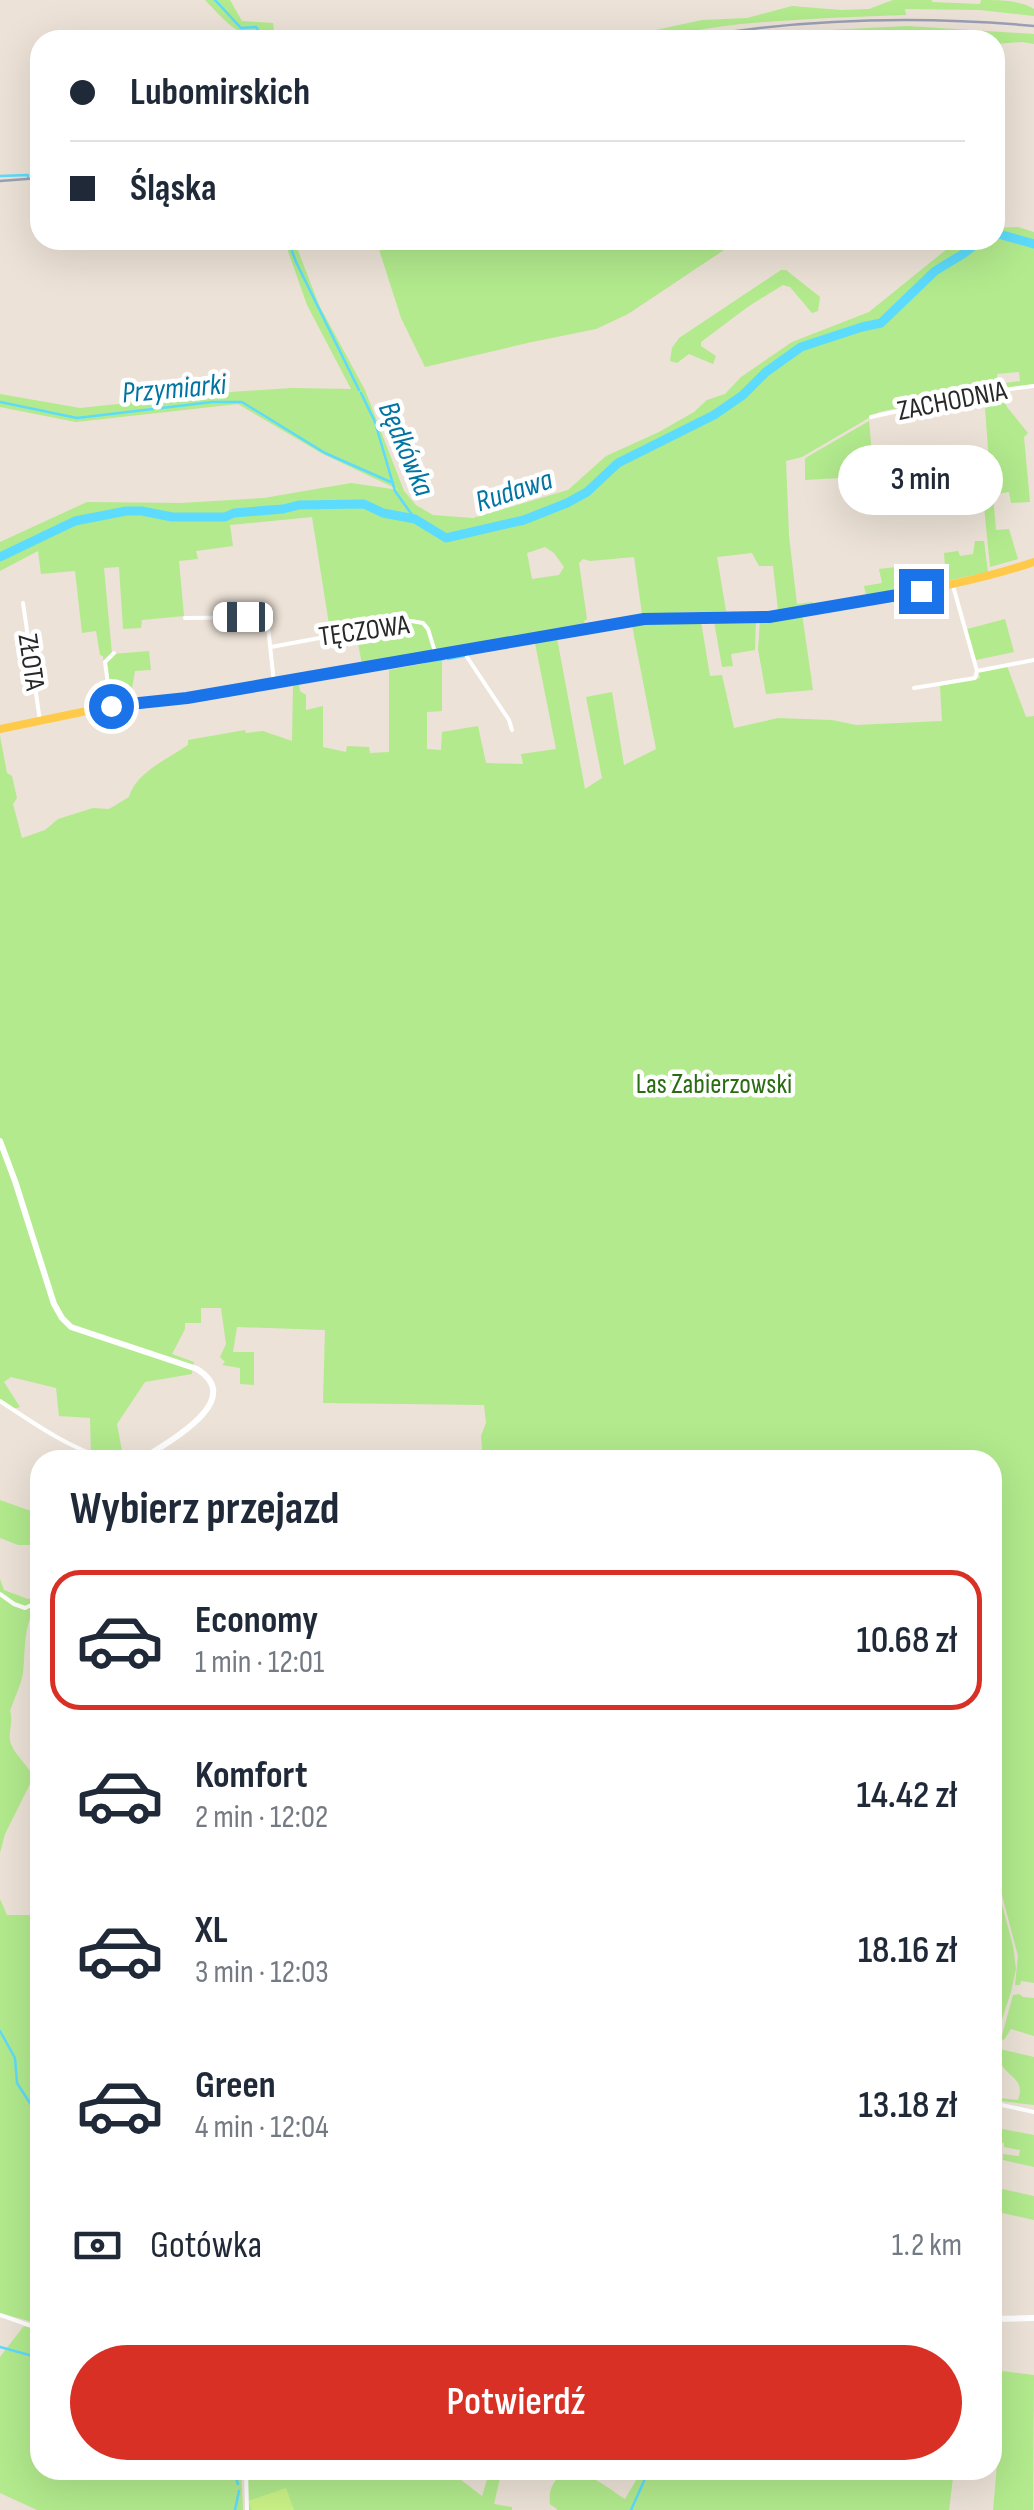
<!DOCTYPE html>
<html lang="pl">
<meta charset="utf-8">
<style>
:root{--surface:#fff;--page:#f2f2f3;--text:#1f2937;--muted:#747a83;--line:#e0e1e3;--accent:#d93025}
body{margin:0;font-family:"Sofia Sans Condensed",sans-serif;background:var(--page);color:var(--text);height:100vh;display:flex;flex-direction:column;font-size:38px;white-space:nowrap}
*{box-sizing:border-box;margin:0}
p{font-size:32px;color:var(--muted)}
.icon{flex:none;width:55px;height:55px;fill:none;stroke:currentColor;stroke-width:2;stroke-linecap:round;stroke-linejoin:round}
.map{position:relative;flex:1;overflow:hidden}
.drawer{position:absolute;left:30px;top:1450px;width:972px;height:1030px;display:flex;flex-direction:column;background:var(--surface);border-radius:30px;box-shadow:0 10px 40px #0002}
.drawer>*{flex:none}
.hud{position:absolute;left:30px;top:30px;width:975px;height:220px;border-radius:30px;box-shadow:0 10px 40px #0002;display:grid;align-content:center;height:220px;padding:0 40px;background:var(--surface)}
.end{position:absolute;width:45px;height:45px;margin:-22px;border:12px solid #1a73e8;background:#fff;box-shadow:0 0 0 5px #fff}
.from{border-radius:50%}
.bubble{position:absolute;height:70px;border-radius:35px;background:var(--surface);box-shadow:0 10px 40px #0002;font-size:32px;font-weight:600;line-height:70px;text-align:center}
.car{position:absolute;width:30px;height:60px;margin:-30px -15px;border-radius:12px;box-shadow:0 0 8px 2px #0007;background:linear-gradient(#fff 24%,#345 0 40%,#fff 0 76%,#345 0 86%,#fff 0)}
.hud b{display:flex;align-items:center;gap:35px;height:95px;font-size:38px}
.hud b+b{border-top:2px solid var(--line)}
.hud i{width:25px;height:25px;background:var(--text)}
ul{padding:0;list-style:none}
li{display:flex;align-items:center;gap:30px;height:140px;margin:0 20px 15px;padding:0 20px;border:5px solid transparent;border-radius:30px}
li div{flex:1}
li b{display:block;font-size:38px}
li em{font-style:normal;font-weight:600}
li.selected{border-color:var(--accent)}
li>.icon{width:90px;height:90px;stroke-width:1.5}
h2{padding:0 40px;font-size:45px;line-height:120px}
.pay{display:flex;align-items:center;gap:25px;height:110px;padding:0 40px;font-size:38px}
.pay p{margin-inline-start:auto}
.primary-button{display:flex;gap:20px;margin-top:auto;padding:20px 40px}
.primary-button a{flex:1;height:115px;border-radius:60px;background:var(--accent);color:#fff;font-size:40px;font-weight:600;line-height:115px;text-align:center}
.map>svg:first-child{display:block}
.green{fill:#b2ea8d;fill-rule:evenodd}
.pitch{fill:#cbf387}
.lines{fill:none;stroke-linecap:round;stroke-linejoin:round}
.stream{stroke:#5ddbfc;stroke-width:2.5}
.river{stroke:#5ddbfc;stroke-width:9}
.street{stroke:#fff;stroke-width:4}
.secondary{stroke:#fff;stroke-width:6}
.primary{stroke:#ffca4a;stroke-width:8}
.rail{stroke:#9a9fb5;stroke-width:2.5}
.route{stroke:#1a73e8;stroke-width:12}
.labels{text-anchor:middle;dominant-baseline:central;stroke-width:9;stroke-linejoin:round;paint-order:stroke}
.street-label{font-size:28px;fill:#282828;stroke:#fff}
.park-label{font-size:28px;fill:#296c11;stroke:#fff}
.water-label{font-size:30px;font-style:italic;fill:#0075a4;stroke:#fff}
</style>
<div class="map">
<svg width="1034" height="2510" viewBox="0 0 1034 2510">
<rect width="100%" height="100%" fill="#ece2d7"/>
<!-- green -->
<path class="green" d="M205,0h25l12,21 31,2 2,17c-35,0 -48,-17 -70,-40z
M893,0h39v2l48,2 1,-4c18,0 39,0 53,9v7l-54,-6 -75,-1 1,6c-55,2 -110,4 -165,9 -45,5 -88,16 -132,16l93,-20 45,-2 45,-12 49,4 28,-1z
M907,26l127,8v10l-12,-2 -27,2v-4h-276l90,-9z
M1018,227l16,5v152l-28,5 -1,-6 15,-2 -1,-9 -22,2 1,10 -12,2 1,4 -108,22 -77,45 -16,4 3,75 8,68 16,-2v3l-35,5 -5,-44h-14l-7,-13 -35,4 9,54 -84,3 -8,-57 -44,4 -7,-2 -4,4 8,56 -3,2 1,4 -223,39 -6,-31 -25,4 -19,-120 -82,8 3,21 -37,5 2,8 -19,2 5,55 -42,4 -1,8 -18,1 -4,-62 -15,1 8,86 37,-3 2,19 -16,1 -4,24 -6,-1v5l-17,2 -5,-45 -3,-1 -4,-24 -14,2 -7,-62 -34,3 -3,-23 -38,20v-29l87,-40 94,1 83,-5 87,-15 48,7 -78,-37 -83,-49 -162,18 -76,-15v-13l80,14 151,-16 61,-4 59,1 -44,-84 -23,-65h10l25,65 46,85 39,101 12,14 17,10 40,3 95,-28 38,-34 53,-24 35,-20 13,-12 18,-6 16,-17 51,-35 77,-30 89,-72h37v-12zM545,547l9,6 10,14 -5,8 -27,4 -5,-26z
M376,240h363l-111,74 -32,15 -64,13 -107,25 -24,-49z
M781,270h5l34,27 -2,14 -6,2 -22,-26 -7,-2 -34,21 -48,36v4l15,10 -3,8 -24,-10 -12,9 -7,-2 2,-13 7,-10z
M1000,392l7,15 21,26 -4,4 6,65 -19,1 -2,-11 -16,3 3,35 13,-1 9,30 -28,8 -8,-81h-10l-1,-24 18,-1 -5,-66z
M869,421l5,55 -69,4v-21l2,-2z
M975,541h9l4,31 -42,9 -2,-28 14,-2 2,5 13,-2z
M915,565l3,20 -52,10 -2,-9 18,-3 -3,-14 26,-3 2,13 5,-1z
M802,614l11,76 -47,4 -8,-45 2,-29z
M1005,619l9,33 -38,8 -9,-31z
M756,620l-1,30 -24,4 2,12 -11,1 -8,-46z
M701,621l9,55 12,-1 12,53 44,-10 54,2 24,5 86,-4 -2,-35 40,-8 -2,-7 29,-5 19,51 8,-1v1267l-13,-2 -1,4h-5l3,-29 -25,-95 -1,-401h-509l-2,-24 5,-13 -2,-18 -161,-2 2,-73 -88,-3 -4,25h21v33l-14,-1v-16l-18,-3 3,-3 -5,-5 6,-13 -5,-36h-20v15h-16v6l-13,25 22,8 -2,12 -47,8 -28,42 5,27 -22,5 -9,-3 -1,-35 -31,-2 -3,-28 -45,-11 -7,5 16,25 -7,2 -13,-10v-663l7,37 5,3 5,22 -4,6 9,34 23,-8 13,-11 35,-11 16,1 20,-12c7,-25 39,-38 59,-52v-5l57,-10 1,3 17,-2 29,10 1,-55 6,-1 1,6 6,4v15l17,-4v41l23,5 1,-6 22,1 1,6 19,-1v-82l53,-10v51l-15,1v37l14,1 1,-18 36,-6 8,37 37,1 -2,-10 35,-5 -21,-106 22,-5 28,151 17,-11 -16,-81 26,-5 12,73 32,-16 -24,-124z
M0,1500l28,10h12v35h-22l-18,-7z
M0,1579l4,11 24,9 12,-5v10c-18,16 -14,47 -17,69 -2,12 -9,26 -13,38 4,12 -3,21 1,33 5,13 18,21 22,34l-28,56 -5,19z
M993,1871l20,75 3,23 -5,23 -18,55z
M0,1899l7,16h33v96l-5,1 5,16v217h-2l-2,78 -36,-10z
M1019,1994l4,3 11,1v38l-23,-7 -7,11 -3,-1 12,-44z
M995,2048l39,9v48l-34,-4v-3l18,2c7,-20 -7,-21 -17,-36 -3,-5 -4,-10 -6,-16z
M997,2128l37,7v32l-31,-7v-6l16,2 1,-6 -16,-3v-4l-10,-2z
M993,2187l41,9v24l-41,-9z
M27,2326l13,5v139h201l2,40h-206l-37,-17v-136l23,-30z
M994,2370l40,5 -1,135h-40l7,-79 -7,-4z
M247,2470h201l34,26 8,-26h12l-8,34 18,3v3h-264z
M568,2470c21,2 40,18 57,29l17,-29h312l-5,40h-391l-8,-6c-2,-16 4,-25 18,-34z"/>
<!-- pitch -->
<path class="pitch" d="M286,2488l8,22h-42l-4,-9z"/>
<g class="lines">
<!-- stream -->
<path class="stream" d="M215,0l26,28 15,-1 9,13
M0,176l28,-1v2
M288,240l8,22 63,128
M361,393l14,29 20,69 20,28
M0,402l77,16 135,-16h30l83,51 68,30
M448,659l16,-3
M424,662l20,-3
M0,2031l15,27 2,25 20,31 3,8
M0,2347l40,11
M233,2470l5,14
M235,2510l4,-19
M631,2510l18,-40"/>
<!-- river -->
<path class="river" d="M995,233l39,11
M0,557l75,-36 51,-10h16l30,6h53l9,-4 49,-4 16,-4 65,-1 19,9 32,6 31,19 78,-18 43,-17 20,-11 31,-29 96,-48 29,-20 23,-23 35,-25 61,-20 19,-4 54,-52 28,-17 18,-14"/>
<!-- street -->
<path class="street" d="M871,417l109,-24 54,-7
M953,586l24,85
M23,603l17,118
M185,618l82,-1 7,66
M271,647l140,-26 12,2 5,6 8,26
M466,651l1,6 42,63 3,10
M914,688l61,-10 2,-7 57,-11
M111,706l-6,-44 9,-9
M0,1401c38,25 63,43 107,59
M0,1594l14,10 11,4 15,-7
M992,2103l42,9
M0,2315l40,14
M246,2470l1,40"/>
<!-- secondary -->
<path class="secondary" d="M0,1141l15,40 39,123 8,14 9,9 126,42c51,32 -32,74 -56,91
M992,2319l42,-1"/>
<!-- primary -->
<path class="primary" d="M0,729l111,-23 92,-11 428,-74c43,-6 87,-1 131,-4 33,-2 66,-10 99,-16 59,-10 116,-20 173,-39"/>
<!-- rail -->
<path class="rail" d="M676,40c118,-21 239,-25 358,-14
M0,181l40,-3"/>
</g>
<g class="lines">
<!-- route -->
<path class="route" d="M111,706l76,-8 81,-14 376,-65 125,-2 152,-26"/>
</g>
<g class="labels">
<!-- street labels -->
<g class="street-label">
<text transform="translate(952 401) rotate(-11)">ZACHODNIA</text>
<text transform="translate(364 631) rotate(-8)">TĘCZOWA</text>
<text transform="translate(31 662) rotate(82)">ZŁOTA</text>
</g>
<!-- park labels -->
<g class="park-label">
<text x="714" y="1084">Las Zabierzowski</text>
</g>
<!-- water labels -->
<g class="water-label">
<text transform="translate(174 389) rotate(-5)">Przymiarki</text>
<text transform="translate(406 449) rotate(67)">Będkówka</text>
<text transform="translate(514 491) rotate(-18)">Rudawa</text>
</g>
</g>
</svg>
<i class="end from" style="left:111px;top:706px"></i>
<i class="end" style="left:921px;top:591px"></i>
<div class="bubble" style="left:838px;top:445px;width:165px">3 min</div>
<i class="car" style="left:243px;top:617px;rotate:270deg"></i>
<div class="hud">
<b><i class="from"></i>Lubomirskich</b>
<b><i></i>Śląska</b>
</div>
<section class="drawer">
<h2>Wybierz przejazd</h2>
<ul>
<li class="selected"><svg class="icon" aria-label="car" viewBox="0 0 24 24"><path d="M5 17H2v-5l4-1 3-4h7l3 4 3 1v5h-3M9 17h6M6 11h13"/><circle cx="7" cy="17" r="2"/><circle cx="17" cy="17" r="2"/></svg><div><b>Economy</b><p>1 min · 12:01</p></div><em>10.68 zł</em></li>
<li><svg class="icon" aria-label="car" viewBox="0 0 24 24"><path d="M5 17H2v-5l4-1 3-4h7l3 4 3 1v5h-3M9 17h6M6 11h13"/><circle cx="7" cy="17" r="2"/><circle cx="17" cy="17" r="2"/></svg><div><b>Komfort</b><p>2 min · 12:02</p></div><em>14.42 zł</em></li>
<li><svg class="icon" aria-label="car" viewBox="0 0 24 24"><path d="M5 17H2v-5l4-1 3-4h7l3 4 3 1v5h-3M9 17h6M6 11h13"/><circle cx="7" cy="17" r="2"/><circle cx="17" cy="17" r="2"/></svg><div><b>XL</b><p>3 min · 12:03</p></div><em>18.16 zł</em></li>
<li><svg class="icon" aria-label="car" viewBox="0 0 24 24"><path d="M5 17H2v-5l4-1 3-4h7l3 4 3 1v5h-3M9 17h6M6 11h13"/><circle cx="7" cy="17" r="2"/><circle cx="17" cy="17" r="2"/></svg><div><b>Green</b><p>4 min · 12:04</p></div><em>13.18 zł</em></li>
</ul>
<div class="pay"><svg class="icon" aria-label="cash" viewBox="0 0 24 24"><path d="M3 7h18v10H3z"/><circle cx="12" cy="12" r="2"/></svg>Gotówka<p>1.2 km</p></div>
<div class="primary-button"><a>Potwierdź</a></div>
</section>
</div>
